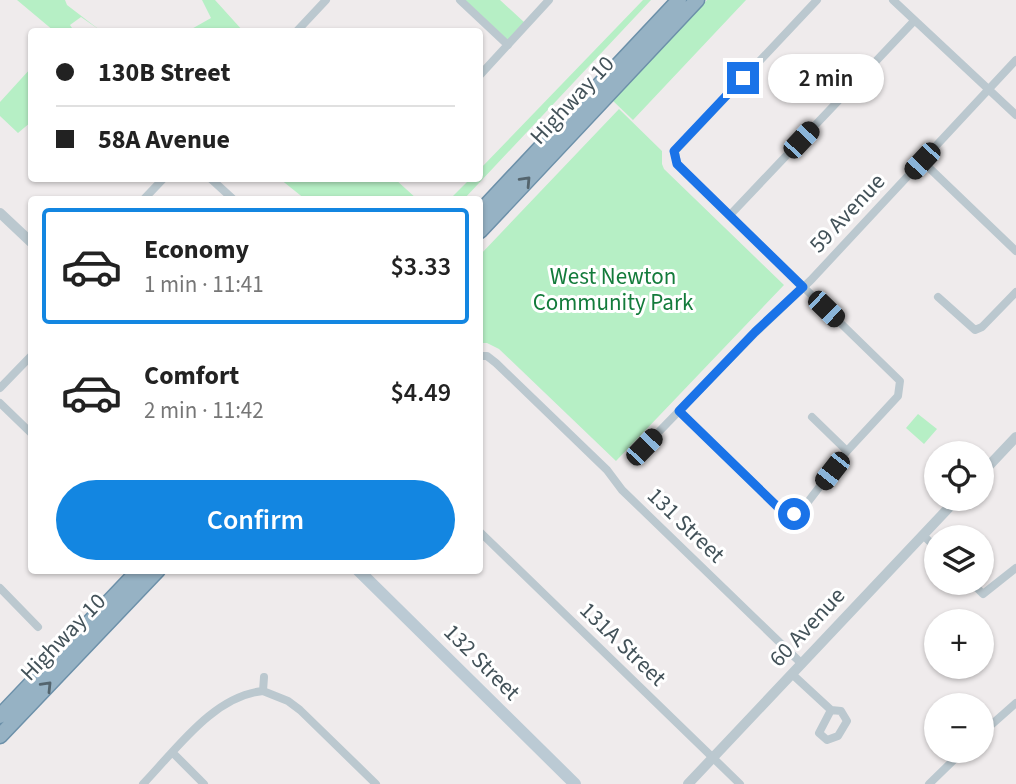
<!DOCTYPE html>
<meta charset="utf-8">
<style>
:root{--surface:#fff;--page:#f6f6f6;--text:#222;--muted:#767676;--line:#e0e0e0;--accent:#1386e1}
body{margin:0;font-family:"Source Sans 3",sans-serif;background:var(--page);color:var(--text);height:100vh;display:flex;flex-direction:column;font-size:26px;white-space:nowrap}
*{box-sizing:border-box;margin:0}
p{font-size:23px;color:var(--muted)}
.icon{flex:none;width:38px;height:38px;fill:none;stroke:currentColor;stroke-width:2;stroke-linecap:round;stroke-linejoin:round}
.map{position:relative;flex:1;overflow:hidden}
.panel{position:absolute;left:28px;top:196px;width:455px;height:378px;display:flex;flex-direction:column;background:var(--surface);border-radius:7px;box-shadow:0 2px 5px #0004}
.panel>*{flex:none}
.top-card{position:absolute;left:28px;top:28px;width:455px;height:154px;border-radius:7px;box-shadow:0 2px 5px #0004;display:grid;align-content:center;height:154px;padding:0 28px;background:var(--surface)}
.controls{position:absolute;left:924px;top:441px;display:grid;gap:14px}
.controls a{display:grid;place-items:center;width:70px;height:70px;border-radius:50%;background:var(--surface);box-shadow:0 2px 5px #0004;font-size:35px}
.end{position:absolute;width:32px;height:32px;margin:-16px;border:9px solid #1a73e8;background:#fff;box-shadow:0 0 0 4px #fff}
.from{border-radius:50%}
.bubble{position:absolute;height:49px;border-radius:24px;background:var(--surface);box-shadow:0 2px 5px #0004;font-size:23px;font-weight:600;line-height:49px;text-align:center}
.car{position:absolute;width:21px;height:42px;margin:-21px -10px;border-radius:9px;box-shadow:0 0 5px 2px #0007;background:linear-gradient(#222 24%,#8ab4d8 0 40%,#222 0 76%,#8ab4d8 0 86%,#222 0)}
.top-card b{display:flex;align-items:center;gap:24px;height:66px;font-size:26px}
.top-card b+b{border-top:2px solid var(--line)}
.top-card i{width:18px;height:18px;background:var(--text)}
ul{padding:12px 0 0;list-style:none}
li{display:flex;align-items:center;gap:21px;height:116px;margin:0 14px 10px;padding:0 14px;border:4px solid transparent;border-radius:7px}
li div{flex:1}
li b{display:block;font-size:26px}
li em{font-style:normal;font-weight:600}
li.on{border-color:var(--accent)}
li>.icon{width:63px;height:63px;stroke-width:1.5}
.action{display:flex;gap:14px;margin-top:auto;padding:14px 28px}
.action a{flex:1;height:80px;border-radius:42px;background:var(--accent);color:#fff;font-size:28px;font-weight:600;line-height:80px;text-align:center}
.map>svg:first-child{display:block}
.green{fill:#b6efc5}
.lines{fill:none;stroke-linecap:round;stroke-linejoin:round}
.trunk-casing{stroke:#6c90a9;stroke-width:17}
.minor{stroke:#bbc8cf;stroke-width:8}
.tertiary{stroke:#bbc8cf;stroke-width:10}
.secondary{stroke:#bbcad4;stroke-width:12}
.trunk{stroke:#96b2c4;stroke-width:14}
.oneway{stroke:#54656e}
.route{stroke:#1a73e8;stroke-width:9}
.labels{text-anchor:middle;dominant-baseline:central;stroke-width:6;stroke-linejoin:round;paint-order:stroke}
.street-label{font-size:23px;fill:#435259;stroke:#fff}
.park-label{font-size:23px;fill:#137b3b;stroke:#fff}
</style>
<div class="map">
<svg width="1016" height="784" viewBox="0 0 1016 784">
<rect width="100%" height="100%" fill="#efebec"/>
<!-- green -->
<path class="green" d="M17,0h48l2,5 34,26 -20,-14 -11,8 4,6h-20z
M202,0h13l28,31h-55l23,-13z
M461,0h39l25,23 -18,18z
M643,0h8l-187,199h-14l20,-20 10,-1v-9z
M707,0h39l-113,120 -21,-20z
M31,68v54l-13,11 -18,-17v-14z
M619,109l43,42v13l2,5 120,116 -168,176 -117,-112 -12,-6h-7v-88z
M280,179h115l22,20h-112z
M918,414l19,15 -13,15 -18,-16z"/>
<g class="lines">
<defs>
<path id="trunk" d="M480,212l199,-212
M480,231l217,-231
M0,716l139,-146
M0,736l158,-166"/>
</defs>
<!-- trunk casing -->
<use href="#trunk" class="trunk-casing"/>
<!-- minor -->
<path class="minor" d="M460,0l48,45
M893,0l123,115
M296,32l30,-32
M480,75l69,-75
M922,161l94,90
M210,178l24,22
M143,200l21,-22
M730,215l184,-194
M938,297l37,33 7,-3 34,-35
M480,356h7l9,7 111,107 15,20 180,174
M0,388l32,-33
M0,403l32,31
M679,411l106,103 16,-3 46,-60 51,-55 2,-15 -223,-217 -2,-13 142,-151
M812,417l35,34
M644,447l111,-114 56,-53 205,-220
M480,532l260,252
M923,535l13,13
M972,583l11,11 33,-26
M0,588l38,39
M792,674l39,36 10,1 6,10 -9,15 -11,4 -8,-7 12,-23
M264,677l-1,14 25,10 12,9 76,74
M982,733l34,-30
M173,753l31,31
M143,784c33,-34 70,-88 120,-93
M929,784l34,-33"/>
<!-- tertiary -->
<path class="tertiary" d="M0,213l32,30
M982,473l34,-36
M688,784l269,-285"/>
<!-- secondary -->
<path class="secondary" d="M358,570l217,214"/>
<!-- trunk -->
<use href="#trunk" class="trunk"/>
</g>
<!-- one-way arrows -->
<defs><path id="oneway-chevron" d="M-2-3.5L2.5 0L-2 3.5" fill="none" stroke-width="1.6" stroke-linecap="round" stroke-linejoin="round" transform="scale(1.75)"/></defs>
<g class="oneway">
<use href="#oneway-chevron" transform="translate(526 181) rotate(-47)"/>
<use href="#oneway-chevron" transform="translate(47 686) rotate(-46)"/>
</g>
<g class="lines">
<!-- route -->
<path class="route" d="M743,78l-69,73 3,13 126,123 -48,45 -76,79 106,103h9"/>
</g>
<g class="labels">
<!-- street labels -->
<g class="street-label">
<text transform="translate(572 100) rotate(-47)">Highway 10</text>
<text transform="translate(847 213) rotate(-47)">59 Avenue</text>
<text transform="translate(686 525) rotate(44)">131 Street</text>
<text transform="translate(807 627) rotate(-47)">60 Avenue</text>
<text transform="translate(63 637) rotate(-46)">Highway 10</text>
<text transform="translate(623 644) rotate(44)">131A Street</text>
<text transform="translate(482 662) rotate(45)">132 Street</text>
</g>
<!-- park labels -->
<g class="park-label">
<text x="613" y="276">West Newton<tspan x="613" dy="26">Community Park</tspan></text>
</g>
</g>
</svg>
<div class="controls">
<a><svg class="icon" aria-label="locate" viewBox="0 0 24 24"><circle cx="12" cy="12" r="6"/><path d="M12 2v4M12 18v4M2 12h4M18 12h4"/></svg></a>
<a><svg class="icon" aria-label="layers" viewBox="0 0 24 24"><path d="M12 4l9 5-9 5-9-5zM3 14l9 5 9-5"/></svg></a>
<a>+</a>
<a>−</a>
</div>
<i class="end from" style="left:794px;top:514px"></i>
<i class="end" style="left:743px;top:78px"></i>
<div class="bubble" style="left:768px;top:54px;width:116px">2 min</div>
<i class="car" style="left:801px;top:140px;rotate:43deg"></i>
<i class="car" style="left:922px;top:161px;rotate:223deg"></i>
<i class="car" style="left:826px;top:309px;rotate:134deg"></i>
<i class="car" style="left:644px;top:447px;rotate:44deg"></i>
<i class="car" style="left:832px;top:471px;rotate:218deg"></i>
<div class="top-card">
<b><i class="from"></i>130B Street</b>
<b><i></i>58A Avenue</b>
</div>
<section class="panel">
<ul>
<li class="on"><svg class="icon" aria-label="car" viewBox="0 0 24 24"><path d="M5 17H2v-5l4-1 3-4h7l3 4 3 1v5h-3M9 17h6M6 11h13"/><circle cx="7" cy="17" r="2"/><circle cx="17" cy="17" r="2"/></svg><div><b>Economy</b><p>1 min · 11:41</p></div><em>$3.33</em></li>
<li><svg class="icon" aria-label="car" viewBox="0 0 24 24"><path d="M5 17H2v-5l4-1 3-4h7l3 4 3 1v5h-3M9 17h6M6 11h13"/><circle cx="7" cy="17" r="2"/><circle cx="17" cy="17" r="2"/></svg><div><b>Comfort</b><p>2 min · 11:42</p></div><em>$4.49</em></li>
</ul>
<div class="action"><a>Confirm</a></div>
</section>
</div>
